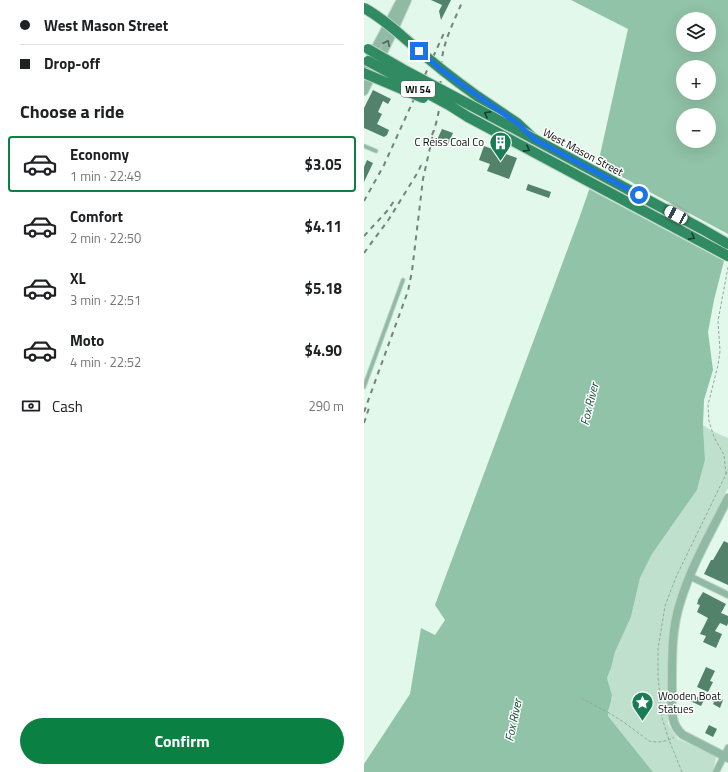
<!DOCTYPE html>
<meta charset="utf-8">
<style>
:root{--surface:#fff;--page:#f2f2f2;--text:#202124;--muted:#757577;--line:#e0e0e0;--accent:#0b8043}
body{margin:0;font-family:"Titillium Web",sans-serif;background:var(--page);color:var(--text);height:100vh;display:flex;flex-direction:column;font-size:15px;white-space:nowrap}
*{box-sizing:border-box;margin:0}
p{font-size:13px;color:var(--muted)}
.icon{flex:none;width:22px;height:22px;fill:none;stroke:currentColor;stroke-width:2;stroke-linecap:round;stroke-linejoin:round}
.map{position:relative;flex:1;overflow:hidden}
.details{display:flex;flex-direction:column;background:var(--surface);width:364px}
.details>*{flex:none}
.banner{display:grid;align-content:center;height:88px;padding:0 20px;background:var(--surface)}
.fabs{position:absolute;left:312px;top:12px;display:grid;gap:8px}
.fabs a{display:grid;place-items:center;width:40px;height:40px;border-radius:50%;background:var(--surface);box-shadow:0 4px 16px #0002;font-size:20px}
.end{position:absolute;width:18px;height:18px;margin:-9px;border:5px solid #1a73e8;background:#fff;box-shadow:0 0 0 2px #fff}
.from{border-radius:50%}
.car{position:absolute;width:12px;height:24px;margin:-12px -6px;border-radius:5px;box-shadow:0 0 3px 1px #0007;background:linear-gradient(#fff 24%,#345 0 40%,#fff 0 76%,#345 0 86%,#fff 0)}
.banner b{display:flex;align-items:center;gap:14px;height:38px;font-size:15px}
.banner b+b{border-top:1px solid var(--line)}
.banner i{width:10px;height:10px;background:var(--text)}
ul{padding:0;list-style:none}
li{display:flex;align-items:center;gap:12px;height:56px;margin:0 8px 6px;padding:0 12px;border:2px solid transparent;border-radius:4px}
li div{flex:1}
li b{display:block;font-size:15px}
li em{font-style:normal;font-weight:700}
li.on{border-color:var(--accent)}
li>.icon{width:36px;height:36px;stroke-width:1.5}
h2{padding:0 20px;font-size:18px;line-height:48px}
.pay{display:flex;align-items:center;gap:10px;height:44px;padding:0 20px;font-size:15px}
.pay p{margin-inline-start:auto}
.button{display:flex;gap:8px;margin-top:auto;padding:8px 20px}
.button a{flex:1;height:46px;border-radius:24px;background:var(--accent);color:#fff;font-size:16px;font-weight:700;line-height:46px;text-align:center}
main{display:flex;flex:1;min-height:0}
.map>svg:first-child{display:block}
.green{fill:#bfe0cd}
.water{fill:#91c3a8;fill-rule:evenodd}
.pier{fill:#e1f8ea}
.building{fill:#53826a}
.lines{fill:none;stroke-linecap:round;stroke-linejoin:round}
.service-casing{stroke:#bed3c6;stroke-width:5}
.minor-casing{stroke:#bed3c6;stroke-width:8}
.tertiary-casing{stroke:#bed3c6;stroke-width:10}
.primary-casing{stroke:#bed3c6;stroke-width:12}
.path{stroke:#96a79d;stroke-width:1;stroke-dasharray:3 2;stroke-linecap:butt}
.service{stroke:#90baa3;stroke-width:3}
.minor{stroke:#90baa3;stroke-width:6}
.tertiary{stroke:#90baa3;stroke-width:8}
.primary{stroke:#308a62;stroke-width:10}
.rail{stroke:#74837a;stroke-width:2;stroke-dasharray:5 5;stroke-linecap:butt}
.primary-bridge-casing{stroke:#bed3c6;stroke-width:12;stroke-linecap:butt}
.primary-bridge{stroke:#308a62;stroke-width:10}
.oneway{stroke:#4c6558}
.oneway2{stroke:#19412e}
.route{stroke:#1a73e8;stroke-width:5}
.labels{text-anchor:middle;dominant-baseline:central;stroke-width:3;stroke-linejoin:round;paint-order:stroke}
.shield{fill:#fefefe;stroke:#525755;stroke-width:1}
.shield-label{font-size:10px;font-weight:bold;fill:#09100c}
.poi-label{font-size:11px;fill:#09100c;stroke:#fefefe;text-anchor:end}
.street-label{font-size:11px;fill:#09100c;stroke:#fefefe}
.water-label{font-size:12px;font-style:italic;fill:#104e34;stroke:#fefefe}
</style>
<main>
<section class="details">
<div class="banner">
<b><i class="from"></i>West Mason Street</b>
<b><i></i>Drop-off</b>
</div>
<h2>Choose a ride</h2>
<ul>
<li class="on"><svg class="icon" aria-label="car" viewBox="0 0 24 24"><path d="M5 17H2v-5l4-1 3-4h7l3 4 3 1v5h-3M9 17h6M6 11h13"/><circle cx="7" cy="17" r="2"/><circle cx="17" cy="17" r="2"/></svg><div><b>Economy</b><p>1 min · 22:49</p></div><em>$3.05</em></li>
<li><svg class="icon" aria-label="car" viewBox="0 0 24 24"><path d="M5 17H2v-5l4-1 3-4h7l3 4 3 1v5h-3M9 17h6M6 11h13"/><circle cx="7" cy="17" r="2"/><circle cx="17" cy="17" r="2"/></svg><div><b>Comfort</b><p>2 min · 22:50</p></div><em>$4.11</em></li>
<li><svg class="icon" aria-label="car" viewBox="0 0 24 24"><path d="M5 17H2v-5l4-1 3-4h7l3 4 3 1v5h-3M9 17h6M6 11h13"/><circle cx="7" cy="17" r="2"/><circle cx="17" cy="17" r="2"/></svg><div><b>XL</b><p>3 min · 22:51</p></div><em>$5.18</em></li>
<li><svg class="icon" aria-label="car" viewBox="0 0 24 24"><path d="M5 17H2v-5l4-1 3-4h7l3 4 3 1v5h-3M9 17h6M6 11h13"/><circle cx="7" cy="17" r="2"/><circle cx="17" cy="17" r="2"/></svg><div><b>Moto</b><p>4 min · 22:52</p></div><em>$4.90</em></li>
</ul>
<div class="pay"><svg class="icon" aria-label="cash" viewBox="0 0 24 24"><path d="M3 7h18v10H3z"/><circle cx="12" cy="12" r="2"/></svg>Cash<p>290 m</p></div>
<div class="button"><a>Confirm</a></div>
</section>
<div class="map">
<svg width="364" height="772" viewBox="0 0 364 772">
<rect width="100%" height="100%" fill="#e1f8ea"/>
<!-- green -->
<path class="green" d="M339,425l9,6 16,7v50l-43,88 -7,18 -8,35 -3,24v53l1,18 10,15 36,16 2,3 -2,10 -2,4h-59l-45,-56 -28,-21 31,6 1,-6 -5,-17 4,-10 4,-16 16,-35 9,-39 12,-24 45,-64 8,-30z"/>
<!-- water -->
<path class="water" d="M207,0h157v237l-1,12 -13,51 -6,32 5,38 -9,30 -1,25 2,35 -8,30 -45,64 -12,24 -9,39 -16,35 -4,16 -4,10 5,17 -1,6 -3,10v5l45,56h-289v-8l46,-70 11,-66 14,7 10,-15 -10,-15 145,-389 18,-52 30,-135zM319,19h26v26h-26zM319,67h26v26h-26zM319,115h26v26h-26z"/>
<!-- pier -->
<path class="pier" d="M232,164l36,18 1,1 95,51v19l-2,9 -139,-74z"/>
<!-- building -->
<path class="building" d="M67,0h20l-10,20 -2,-9 3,-6z
M9,90l18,9 -3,5 -5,-3 -5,11 4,2 -5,10 12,6 -2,5 -3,2 -20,-9v-20z
M78,129l11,4 -6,14 -11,-5z
M120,146l33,12 -8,21 -22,-8 3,-7 -11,-4z
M3,160l6,3 -9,19v-15z
M164,184l23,8 -2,6 -23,-8z
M360,541l4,2v42l-24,-11 7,-14h2z
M339,592l23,12 -5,9 7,3v7l-1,3 -7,-3 -5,8 7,3 -6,14 -13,-6 3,-6 -6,-2 8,-16 -11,-6 3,-7 -3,-1 1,-3v-1z
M342,667l9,4 -5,10 3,1 -5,10 -11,-5z
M345,693l14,7 -3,8 -7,-4 1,-2 -8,-4z
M329,695l11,5 -3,6 -11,-5z
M345,725l8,4 -4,8 -8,-4z"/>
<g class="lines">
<defs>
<path id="service" d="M0,146l12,5
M0,387l39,-107"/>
<path id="minor" d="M325,576l39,19
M352,772l12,-24"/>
<path id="tertiary" d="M0,70l37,-70
M0,91l26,-53 17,-38
M364,498c-17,34 -37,68 -48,105 -9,28 -8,58 -8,87 0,16 -3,34 11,45l45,23"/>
<path id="primary" d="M113,96l40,27 17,16 168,90 26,15
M104,117l260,139"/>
</defs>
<!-- service casing -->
<use href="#service" class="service-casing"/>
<!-- minor casing -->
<use href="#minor" class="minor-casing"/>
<!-- tertiary casing -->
<use href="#tertiary" class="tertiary-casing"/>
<!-- primary casing -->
<use href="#primary" class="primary-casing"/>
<!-- path -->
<path class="path" d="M362,474l-2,-19 -10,-18 -5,-16 -1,-16 10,-40 2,-14 -2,-30 10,-54
M217,698l30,16 14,9 24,18c9,2 17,1 25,-4
M318,772l-13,-32 -7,-22 -4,-41v-28l7,-43 11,-29 52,-107"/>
<!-- service -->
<use href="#service" class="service"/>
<!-- minor -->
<use href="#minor" class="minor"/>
<!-- tertiary -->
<use href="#tertiary" class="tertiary"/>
<!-- primary -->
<use href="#primary" class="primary"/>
<!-- rail -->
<path class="rail" d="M68,135c5,-12 8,-26 8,-40 1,-12 0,-25 2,-37 3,-20 13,-39 21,-58
M0,201l20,-36 60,-132
M0,236l24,-26 6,-9
M0,253l25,-34 29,-47 4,-9
M0,412l44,-121 4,-20 11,-92 11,-49
M0,423l5,-15"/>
<defs>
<path id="primary-bridge" d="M0,8c19,10 34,25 51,39 20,18 41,34 62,49
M4,49l38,22 128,68
M4,61l81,44 19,12
M0,73l59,25"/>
</defs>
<!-- primary-bridge casing -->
<use href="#primary-bridge" class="primary-bridge-casing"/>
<!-- primary-bridge -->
<use href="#primary-bridge" class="primary-bridge"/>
</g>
<!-- one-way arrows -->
<defs><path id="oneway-chevron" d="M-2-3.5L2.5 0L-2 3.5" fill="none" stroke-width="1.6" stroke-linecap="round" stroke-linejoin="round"/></defs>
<use class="oneway" href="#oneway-chevron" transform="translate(23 43) rotate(-64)"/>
<g class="oneway2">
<use href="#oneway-chevron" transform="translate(123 114) rotate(-152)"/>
<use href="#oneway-chevron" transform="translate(163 149) rotate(28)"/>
<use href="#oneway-chevron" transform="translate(328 237) rotate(28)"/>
</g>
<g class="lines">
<!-- route -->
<path class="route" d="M55,51l20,17 29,21 49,34 17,16 105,56"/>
</g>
<!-- icons -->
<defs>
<symbol id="building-pin" viewBox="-11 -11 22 30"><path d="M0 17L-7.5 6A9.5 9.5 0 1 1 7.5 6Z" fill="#1a7c54" stroke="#fefefe"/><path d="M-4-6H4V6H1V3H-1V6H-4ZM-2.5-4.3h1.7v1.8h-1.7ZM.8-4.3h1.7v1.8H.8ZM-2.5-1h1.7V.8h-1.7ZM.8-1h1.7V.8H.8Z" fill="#fff"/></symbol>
<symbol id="sight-pin" viewBox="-11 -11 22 30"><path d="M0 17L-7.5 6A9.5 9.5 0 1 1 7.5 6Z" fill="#1a7c54" stroke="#fefefe"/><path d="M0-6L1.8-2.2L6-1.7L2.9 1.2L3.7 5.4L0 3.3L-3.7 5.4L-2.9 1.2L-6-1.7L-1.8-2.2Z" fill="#fff"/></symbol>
</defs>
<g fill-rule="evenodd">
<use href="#building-pin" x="124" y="130" width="25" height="34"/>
<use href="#sight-pin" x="266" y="690" width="25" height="34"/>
</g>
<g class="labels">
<!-- shield labels -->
<rect class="shield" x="37" y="81" width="34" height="16" rx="3"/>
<g class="shield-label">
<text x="54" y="89">WI 54</text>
</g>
<!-- poi labels -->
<g class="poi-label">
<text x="120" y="142">C Reiss Coal Co</text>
<text x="294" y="696" text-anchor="start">Wooden Boat<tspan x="294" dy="13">Statues</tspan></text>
</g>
<!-- street labels -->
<g class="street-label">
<text transform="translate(219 152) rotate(28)">West Mason Street</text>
</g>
<!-- water labels -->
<g class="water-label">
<text transform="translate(225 404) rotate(-76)">Fox River</text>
<text transform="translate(149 720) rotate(-78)">Fox River</text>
</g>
</g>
</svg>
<div class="fabs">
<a><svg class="icon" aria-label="layers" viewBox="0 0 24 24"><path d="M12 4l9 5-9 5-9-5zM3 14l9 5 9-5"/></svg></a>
<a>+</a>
<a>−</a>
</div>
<i class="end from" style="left:275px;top:195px"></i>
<i class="end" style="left:55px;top:51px"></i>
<i class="car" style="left:312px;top:215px;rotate:298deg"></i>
</div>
</main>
